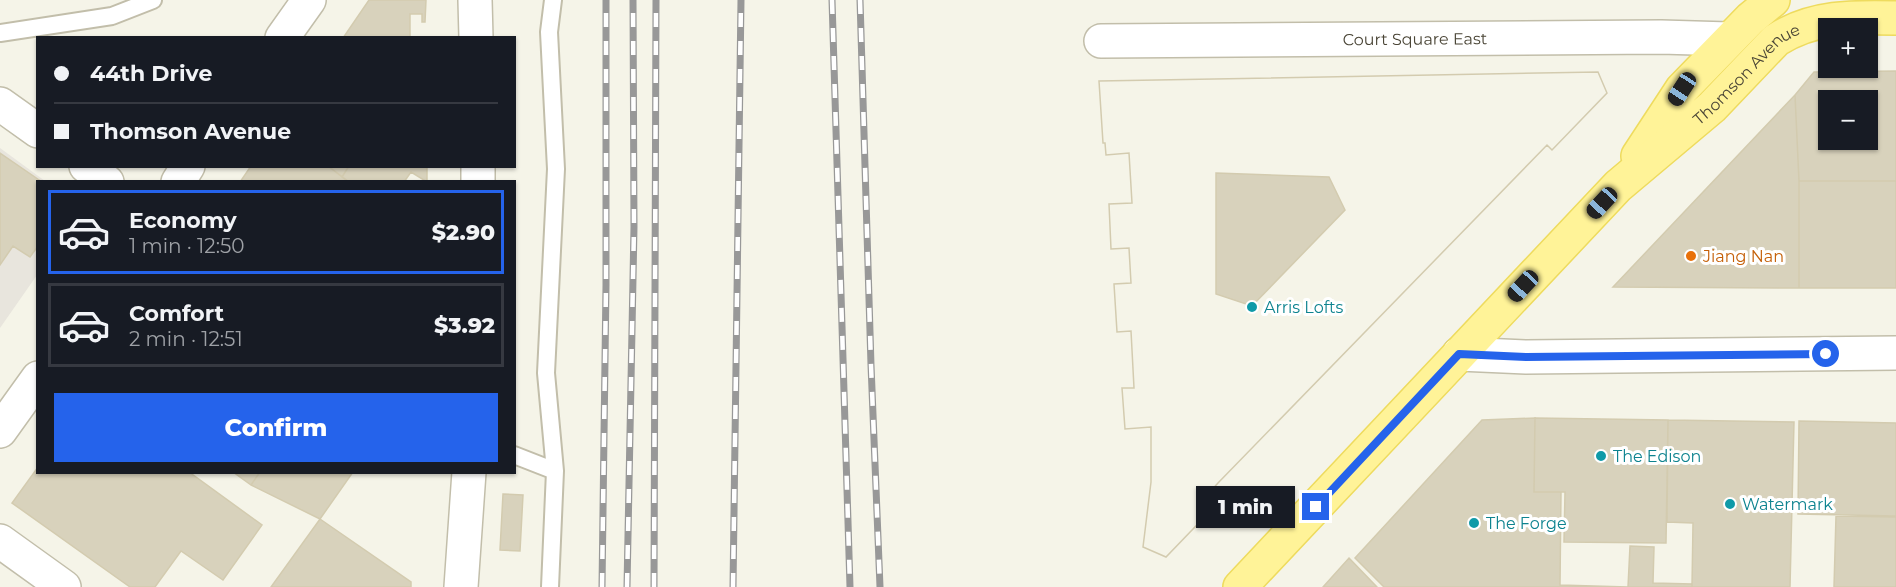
<!DOCTYPE html>
<meta charset="utf-8">
<style>
:root{--surface:#171b24;--page:#242831;--text:#f1f3f6;--muted:#9ea1a6;--line:#363941;--accent:#2563eb}
body{margin:0;font-family:Montserrat,sans-serif;background:var(--page);color:var(--text);height:100vh;display:flex;flex-direction:column;font-size:22px;white-space:nowrap}
*{box-sizing:border-box;margin:0}
p{font-size:20px;color:var(--muted)}
.icon{flex:none;width:33px;height:33px;fill:none;stroke:currentColor;stroke-width:2;stroke-linecap:round;stroke-linejoin:round}
.map{position:relative;flex:1;overflow:hidden}
.details{position:absolute;left:36px;top:180px;width:480px;height:294px;display:flex;flex-direction:column;background:var(--surface);border-radius:0px;box-shadow:0 2px 4px #0004}
.details>*{flex:none}
.banner{position:absolute;left:36px;top:36px;width:480px;height:132px;border-radius:0px;box-shadow:0 2px 4px #0004;display:grid;align-content:center;height:132px;padding:0 18px;background:var(--surface)}
.tools{position:absolute;left:1818px;top:18px;display:grid;gap:12px}
.tools a{display:grid;place-items:center;width:60px;height:60px;border-radius:0px;background:var(--surface);box-shadow:0 2px 4px #0004;font-size:30px}
.end{position:absolute;width:27px;height:27px;margin:-14px;border:8px solid #2563eb;background:#fff;box-shadow:0 0 0 3px #fff}
.from{border-radius:50%}
.bubble{position:absolute;height:42px;border-radius:0px;background:var(--surface);box-shadow:0 2px 4px #0004;font-size:20px;font-weight:800;line-height:42px;text-align:center}
.car{position:absolute;width:18px;height:36px;margin:-18px -9px;border-radius:8px;box-shadow:0 0 4px 2px #0007;background:linear-gradient(#222 24%,#8ab4d8 0 40%,#222 0 76%,#8ab4d8 0 86%,#222 0)}
.banner b{display:flex;align-items:center;gap:21px;height:57px;font-size:22px}
.banner b+b{border-top:2px solid var(--line)}
.banner i{width:15px;height:15px;background:var(--text)}
ul{padding:10px 0 0;list-style:none}
li{display:flex;align-items:center;gap:18px;height:84px;margin:0 12px 9px;padding:0 6px;border:3px solid var(--line);border-radius:0px}
li div{flex:1}
li b{display:block;font-size:22px}
li em{font-style:normal;font-weight:800}
li.on{border-color:var(--accent)}
li>.icon{width:54px;height:54px;stroke-width:1.5}
.action{display:flex;gap:12px;margin-top:auto;padding:12px 18px}
.action a{flex:1;height:69px;border-radius:0px;background:var(--accent);color:#fff;font-size:24px;font-weight:800;line-height:69px;text-align:center}
.map>svg:first-child{display:block}
.industrial{fill:#e8e5dd}
.building{fill:#d8d2bc;stroke:#d3cbaf;stroke-width:1.5;fill-rule:evenodd}
.lines{fill:none;stroke-linecap:round;stroke-linejoin:round}
.service-casing{stroke:#c2beaa;stroke-width:20}
.minor-casing{stroke:#c2beaa;stroke-width:36}
.tertiary-casing{stroke:#c2beaa;stroke-width:36}
.primary-casing{stroke:#eedb5e;stroke-width:36}
.service{stroke:#fff;stroke-width:16}
.minor{stroke:#fff;stroke-width:33}
.tertiary{stroke:#fff;stroke-width:33}
.primary{stroke:#fff398;stroke-width:33}
.rail-casing{stroke:#989898;stroke-width:7}
.rail{stroke:#fff;stroke-width:4.5;stroke-dasharray:14;stroke-linecap:butt}
.route{stroke:#2563eb;stroke-width:8}
.food-dot{fill:#e8710a;stroke:#fff;stroke-width:2}
.culture-dot{fill:#0f9aa8;stroke:#fff;stroke-width:2}
.labels{text-anchor:middle;dominant-baseline:central;stroke-width:6;stroke-linejoin:round;paint-order:stroke}
.street-label{font-size:16px;fill:#4a4536;stroke:#fff}
.food-label{font-size:16px;fill:#c56008;stroke:#fff;text-anchor:start}
.culture-label{font-size:16px;fill:#0d838f;stroke:#fff;text-anchor:start}
</style>
<div class="map">
<svg width="1896" height="587" viewBox="0 0 1896 587">
<rect width="100%" height="100%" fill="#f5f4e8"/>
<!-- industrial -->
<path class="industrial" d="M0,148l45,33 -7,1 -1,93 -37,53z"/>
<!-- building -->
<path class="building" d="M369,0h57l-1,22h-3v-8h-12v24h-67z
M1896,71v110h-97l-4,-86 19,-23zM1828,100h40v40h-40z
M1598,72l9,21 -55,57 -5,-5 -329,338 -9,10 10,9 -53,55 -23,-10 8,-65v-55l-26,2 -3,-41h12l-3,-57 -14,1 -3,-48 17,-1 -2,-35 -18,1 -2,-45 23,-1 -3,-50 -23,2 -1,-12h-2l-4,-62zM1216,173l113,4 16,33 -93,96 -36,-12z
M1598,72l9,21 -55,57 -5,-5 -329,338 -9,10 10,9 -53,55 -23,-10 8,-65v-55l-26,2 -3,-41h12l-3,-57 -14,1 -3,-48 17,-1 -2,-35 -18,1 -2,-45 23,-1 -3,-50 -23,2 -1,-12h-2l-4,-62z
M1795,95l4,86v107l-186,-1z
M0,153l42,29h-4v64l-8,11 -17,-11 -13,19z
M251,166h77l21,16h-109z
M328,166h21l-7,11z
M349,166h78v16l-16,-10 -7,10h-55l-7,-5z
M1799,181h97v107h-97z
M1535,418l-1,74h27l-1,93 68,2 2,-41 24,1 -1,36 39,1v3h-308l-29,-29 127,-138z
M1535,418l133,2 -2,123 -102,-1 1,-50h-31z
M1668,420l126,2 -4,165h-98l1,-64 -26,-1z
M1799,421l97,2v93l-98,-2z
M38,467v5h151l73,53 -39,55 -42,-29 -26,36h-25l-118,-84z
M233,472h27l-9,13z
M260,472h93l-33,47 -69,-34z
M503,494l20,1 -3,56 -20,-1z
M1836,516l60,1v70h-62z
M320,519l91,63v5h-140z
M1349,558l28,29h-54z"/>
<g class="lines">
<defs>
<path id="service" d="M0,33l112,-17 41,-16
M514,455l41,16
M550,587l5,-116 -9,-98 10,-204 -7,-137 4,-32"/>
<g id="minor">
<path d="M475,0l1,38"/>
<path d="M282,38l27,-38"/>
<path id="s1" d="M1101,41l560,-4 68,2"/>
<path d="M0,104l38,27"/>
<path d="M86,166l21,16"/>
<path d="M478,166v16"/>
<path d="M178,182l10,-16"/>
<path d="M0,431l38,-53"/>
<path d="M0,541l64,46"/>
<path d="M461,587l8,-115"/>
</g>
<path id="tertiary" d="M1459,354l67,3 370,-4"/>
<g id="primary">
<path d="M1638,156l44,-67 68,-70 23,-19"/>
<path id="s2" d="M1240,587l378,-401 94,-79 64,-67c37,-24 77,-23 120,-22"/>
</g>
</defs>
<!-- service casing -->
<use href="#service" class="service-casing"/>
<!-- minor casing -->
<use href="#minor" class="minor-casing"/>
<!-- tertiary casing -->
<use href="#tertiary" class="tertiary-casing"/>
<!-- primary casing -->
<use href="#primary" class="primary-casing"/>
<!-- service -->
<use href="#service" class="service"/>
<!-- minor -->
<use href="#minor" class="minor"/>
<!-- tertiary -->
<use href="#tertiary" class="tertiary"/>
<!-- primary -->
<use href="#primary" class="primary"/>
<defs>
<path id="rail" d="M832,0l18,587
M860,0l11,365 9,222
M602,587l4,-302v-285
M627,587l7,-360 -1,-227
M654,587l2,-587
M733,587l8,-587"/>
</defs>
<!-- rail casing -->
<use href="#rail" class="rail-casing"/>
<!-- rail -->
<use href="#rail" class="rail"/>
</g>
<g class="lines">
<!-- route -->
<path class="route" d="M1316,507l143,-153 67,3 300,-3"/>
</g>
<!-- markers -->
<circle class="food-dot" cx="1691" cy="256" r="6"/>
<g class="culture-dot">
<circle cx="1252" cy="307" r="6"/>
<circle cx="1601" cy="456" r="6"/>
<circle cx="1730" cy="504" r="6"/>
<circle cx="1474" cy="523" r="6"/>
</g>
<g class="labels">
<!-- street labels -->
<g class="street-label">
<text stroke="none"><textPath href="#s1" startOffset="314">Court Square East</textPath></text>
<text stroke="none"><textPath href="#s2" startOffset="722">Thomson Avenue</textPath></text>
</g>
<!-- food labels -->
<g class="food-label">
<text x="1703" y="256">Jiang Nan</text>
</g>
<!-- culture labels -->
<g class="culture-label">
<text x="1264" y="307">Arris Lofts</text>
<text x="1613" y="456">The Edison</text>
<text x="1742" y="504">Watermark</text>
<text x="1486" y="523">The Forge</text>
</g>
</g>
</svg>
<div class="tools">
<a>+</a>
<a>−</a>
</div>
<i class="end from" style="left:1826px;top:354px"></i>
<i class="end" style="left:1316px;top:507px"></i>
<div class="bubble" style="left:1196px;top:486px;width:99px">1 min</div>
<i class="car" style="left:1682px;top:89px;rotate:213deg"></i>
<i class="car" style="left:1602px;top:203px;rotate:223deg"></i>
<i class="car" style="left:1523px;top:286px;rotate:223deg"></i>
<div class="banner">
<b><i class="from"></i>44th Drive</b>
<b><i></i>Thomson Avenue</b>
</div>
<section class="details">
<ul>
<li class="on"><svg class="icon" aria-label="car" viewBox="0 0 24 24"><path d="M5 17H2v-5l4-1 3-4h7l3 4 3 1v5h-3M9 17h6M6 11h13"/><circle cx="7" cy="17" r="2"/><circle cx="17" cy="17" r="2"/></svg><div><b>Economy</b><p>1 min · 12:50</p></div><em>$2.90</em></li>
<li><svg class="icon" aria-label="car" viewBox="0 0 24 24"><path d="M5 17H2v-5l4-1 3-4h7l3 4 3 1v5h-3M9 17h6M6 11h13"/><circle cx="7" cy="17" r="2"/><circle cx="17" cy="17" r="2"/></svg><div><b>Comfort</b><p>2 min · 12:51</p></div><em>$3.92</em></li>
</ul>
<div class="action"><a>Confirm</a></div>
</section>
</div>
